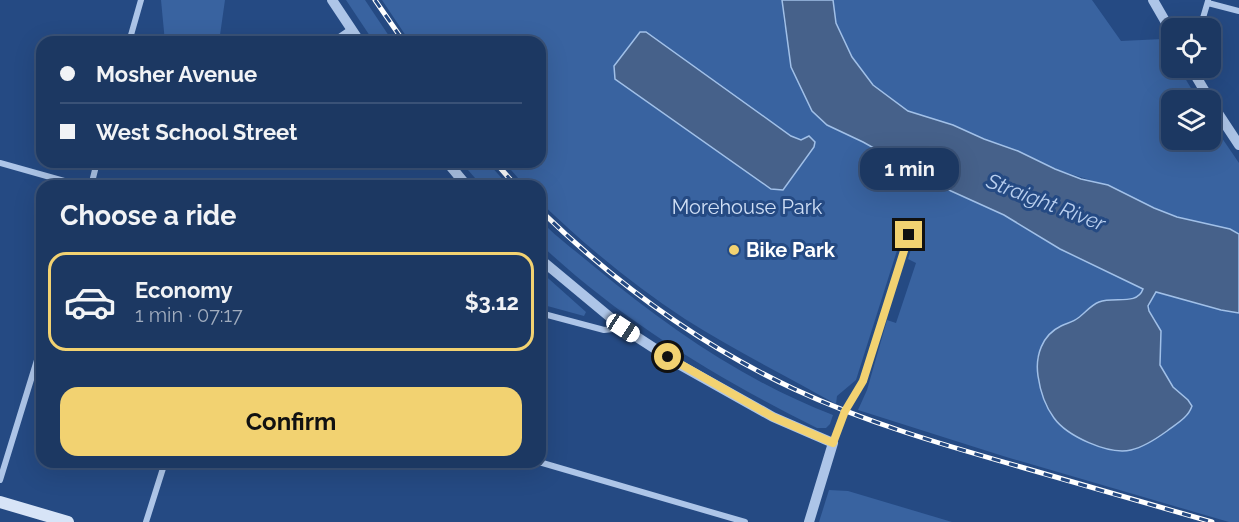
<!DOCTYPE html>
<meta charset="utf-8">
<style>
:root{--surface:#1c3862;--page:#253f68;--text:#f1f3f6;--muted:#a0acbe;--line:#3a5277;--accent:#f2d271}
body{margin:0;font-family:Raleway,sans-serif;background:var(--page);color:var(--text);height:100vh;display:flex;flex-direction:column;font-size:22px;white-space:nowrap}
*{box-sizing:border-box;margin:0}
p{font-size:20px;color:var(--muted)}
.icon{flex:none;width:33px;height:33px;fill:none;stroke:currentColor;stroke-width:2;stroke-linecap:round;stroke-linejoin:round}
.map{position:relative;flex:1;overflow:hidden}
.sheet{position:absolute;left:36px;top:180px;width:510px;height:288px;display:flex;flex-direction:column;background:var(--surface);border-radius:18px;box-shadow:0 6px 24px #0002,0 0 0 2px var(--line)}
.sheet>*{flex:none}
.banner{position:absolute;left:36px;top:36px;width:510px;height:132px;border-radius:18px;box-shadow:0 6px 24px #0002,0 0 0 2px var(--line);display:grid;align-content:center;height:132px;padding:0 24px;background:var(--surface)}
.fabs{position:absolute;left:1161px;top:18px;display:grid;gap:12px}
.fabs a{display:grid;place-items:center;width:60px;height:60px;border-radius:12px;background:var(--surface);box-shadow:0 6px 24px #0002,0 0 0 2px var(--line);font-size:30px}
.end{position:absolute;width:27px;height:27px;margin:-14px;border:8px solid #f2d271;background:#111;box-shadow:0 0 0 3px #111}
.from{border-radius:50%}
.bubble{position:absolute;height:42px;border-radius:18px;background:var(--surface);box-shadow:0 6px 24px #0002,0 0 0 2px var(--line);font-size:20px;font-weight:700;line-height:42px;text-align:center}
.car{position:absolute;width:18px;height:36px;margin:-18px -9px;border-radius:8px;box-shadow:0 0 4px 2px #0007;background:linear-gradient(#fff 24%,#345 0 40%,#fff 0 76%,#345 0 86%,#fff 0)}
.banner b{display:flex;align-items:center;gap:21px;height:57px;font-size:22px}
.banner b+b{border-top:2px solid var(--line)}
.banner i{width:15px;height:15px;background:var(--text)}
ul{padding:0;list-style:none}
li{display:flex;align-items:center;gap:18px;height:99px;margin:0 12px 9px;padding:0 12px;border:3px solid transparent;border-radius:18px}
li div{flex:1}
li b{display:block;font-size:22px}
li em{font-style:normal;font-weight:700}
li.active{border-color:var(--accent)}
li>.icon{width:54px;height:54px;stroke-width:1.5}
h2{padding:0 24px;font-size:27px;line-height:72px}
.primary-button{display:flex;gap:12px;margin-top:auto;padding:12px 24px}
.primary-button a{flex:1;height:69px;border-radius:18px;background:var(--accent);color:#111;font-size:24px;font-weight:700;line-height:69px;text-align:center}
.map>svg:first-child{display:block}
.green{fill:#3963a0}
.water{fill:#46618a;stroke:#a1c0e8;stroke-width:1.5}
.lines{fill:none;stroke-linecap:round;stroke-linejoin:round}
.minor{stroke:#adc5e8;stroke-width:6}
.tertiary{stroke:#adc5e8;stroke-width:10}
.secondary{stroke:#d7e4f7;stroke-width:12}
.rail-casing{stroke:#fff;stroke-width:5}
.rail{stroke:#254a83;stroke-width:3;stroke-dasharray:9;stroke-linecap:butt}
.route{stroke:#f2d271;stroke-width:8}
.poi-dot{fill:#f2d271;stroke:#254a83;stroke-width:2}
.labels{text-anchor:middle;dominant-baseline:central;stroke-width:6;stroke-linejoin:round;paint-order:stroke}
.park-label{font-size:20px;fill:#d1e0f6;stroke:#254a83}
.poi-label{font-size:20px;font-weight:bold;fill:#fff;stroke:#254a83;text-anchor:start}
.water-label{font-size:21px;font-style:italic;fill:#b9cfef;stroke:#254a83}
</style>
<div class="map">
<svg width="1239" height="522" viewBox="0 0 1239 522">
<rect width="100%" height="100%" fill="#254a83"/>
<!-- green -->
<path class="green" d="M161,0h64l-6,42h-54z
M346,0h19l28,42h-19z
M382,0h400l2,24 43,101 36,17 88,49 53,24 56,34 83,40 -2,6 -5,4h-14l-30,7 -16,13 -32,21 -7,18 1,17 8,31 114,30 30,-25 -2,-11c-15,-11 -29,-26 -29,-46 0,-9 2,-15 0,-24 -4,-21 -17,-12 -4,-38l66,18 18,3v209h-10l-226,-66 -145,-46 9,-20 20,-70 9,3 20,-60 -8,-4 11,-36 -12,-4 -51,161 -19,16 -1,8c-50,-28 -102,-54 -151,-85 -52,-34 -100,-74 -145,-117v-16h-15l-21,-24h36v-120h-130z
M833,0h259l29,41 42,-2 8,15 1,14h7l19,32h-26v40h38l1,-18 28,41v71l-9,-5 -53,-12 -23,-9 -24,-12 -34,-14 -41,-13 -37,-18 -34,-12 -31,-14 -45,-14 -35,-26 -21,-28 -16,-34z
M461,162h26l22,24h-27z
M540,220c16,17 37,32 56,48 71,59 150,114 237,147l-3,9 -4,4h-9c-100,-50 -195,-107 -277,-184z
M540,271l46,41 -2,4 -44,-12z
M829,490l19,1 104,31h-133z"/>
<!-- water -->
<path class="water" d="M782,0h51l3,23 16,34 21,28 35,26 45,14 31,14 34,12 37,18 26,10 27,6 46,23 23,9 53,12 9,5v79l-18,-3 -65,-18 -8,14 1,5 12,20 -1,34 13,22 15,13 4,6c-4,12 -16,18 -25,25 -11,8 -23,16 -36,19 -23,5 -64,-14 -77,-32 -9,-12 -14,-28 -16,-42 -3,-20 4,-41 23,-50 6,-3 12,-4 17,-8 7,-5 13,-13 21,-16 15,-6 38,4 44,-13l-83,-40 -56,-34 -53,-24 -88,-49 -36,-17 -15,-14 -21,-44z
M640,32h6l145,104 10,4 8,-4 6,6 -1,5 -31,43 -12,-1 -156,-110 -1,-13z"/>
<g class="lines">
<!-- minor -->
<path class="minor" d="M1208,3l31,8
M1200,28l8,-27
M129,42l12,-42
M332,42l19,-13
M0,163l82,23
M91,186l6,-24
M540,313l64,17 17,-2
M833,443l12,-32 18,-30 46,-146
M539,462l206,60
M0,480l42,-136
M146,522l19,-60"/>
<!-- tertiary -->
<path class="tertiary" d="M332,0l28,42
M1153,0l19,33
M1191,68l19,32
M1210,101l29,44
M447,162l20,24
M540,259l83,69 57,37 93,52 60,26 -24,79"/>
<!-- secondary -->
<path class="secondary" d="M0,502l68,20"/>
<defs>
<path id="rail" d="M375,0l29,42
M495,162l21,24
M540,210c74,72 160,135 254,179 73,34 150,56 227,78 64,19 128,37 191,55"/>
</defs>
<!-- rail casing -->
<use href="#rail" class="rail-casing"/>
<!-- rail -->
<use href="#rail" class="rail"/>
</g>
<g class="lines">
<!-- route -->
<path class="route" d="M668,357l105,60 60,26 12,-32 18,-30 46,-146"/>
</g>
<!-- markers -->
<circle class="poi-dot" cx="734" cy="250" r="6"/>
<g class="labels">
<!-- park labels -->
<g class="park-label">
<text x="747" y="207">Morehouse Park</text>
</g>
<!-- poi labels -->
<g class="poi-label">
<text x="746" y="250">Bike Park</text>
</g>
<!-- water labels -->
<g class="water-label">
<text transform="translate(1046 202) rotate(21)">Straight River</text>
</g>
</g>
</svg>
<div class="fabs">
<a><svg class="icon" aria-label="locate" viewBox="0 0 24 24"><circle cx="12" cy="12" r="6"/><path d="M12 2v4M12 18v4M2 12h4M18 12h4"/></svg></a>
<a><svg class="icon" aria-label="layers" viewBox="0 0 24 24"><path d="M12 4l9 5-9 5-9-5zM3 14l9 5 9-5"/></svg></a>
</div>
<i class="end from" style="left:668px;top:357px"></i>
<i class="end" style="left:909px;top:235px"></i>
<div class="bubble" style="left:860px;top:148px;width:99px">1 min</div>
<i class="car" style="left:623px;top:328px;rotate:123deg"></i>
<div class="banner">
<b><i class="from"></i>Mosher Avenue</b>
<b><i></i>West School Street</b>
</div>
<section class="sheet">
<h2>Choose a ride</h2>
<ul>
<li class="active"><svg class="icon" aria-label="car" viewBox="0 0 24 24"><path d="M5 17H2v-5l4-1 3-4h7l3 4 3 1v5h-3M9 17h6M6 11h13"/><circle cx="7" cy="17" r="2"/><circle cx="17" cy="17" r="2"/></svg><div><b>Economy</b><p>1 min · 07:17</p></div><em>$3.12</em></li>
</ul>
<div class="primary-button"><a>Confirm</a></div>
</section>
</div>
